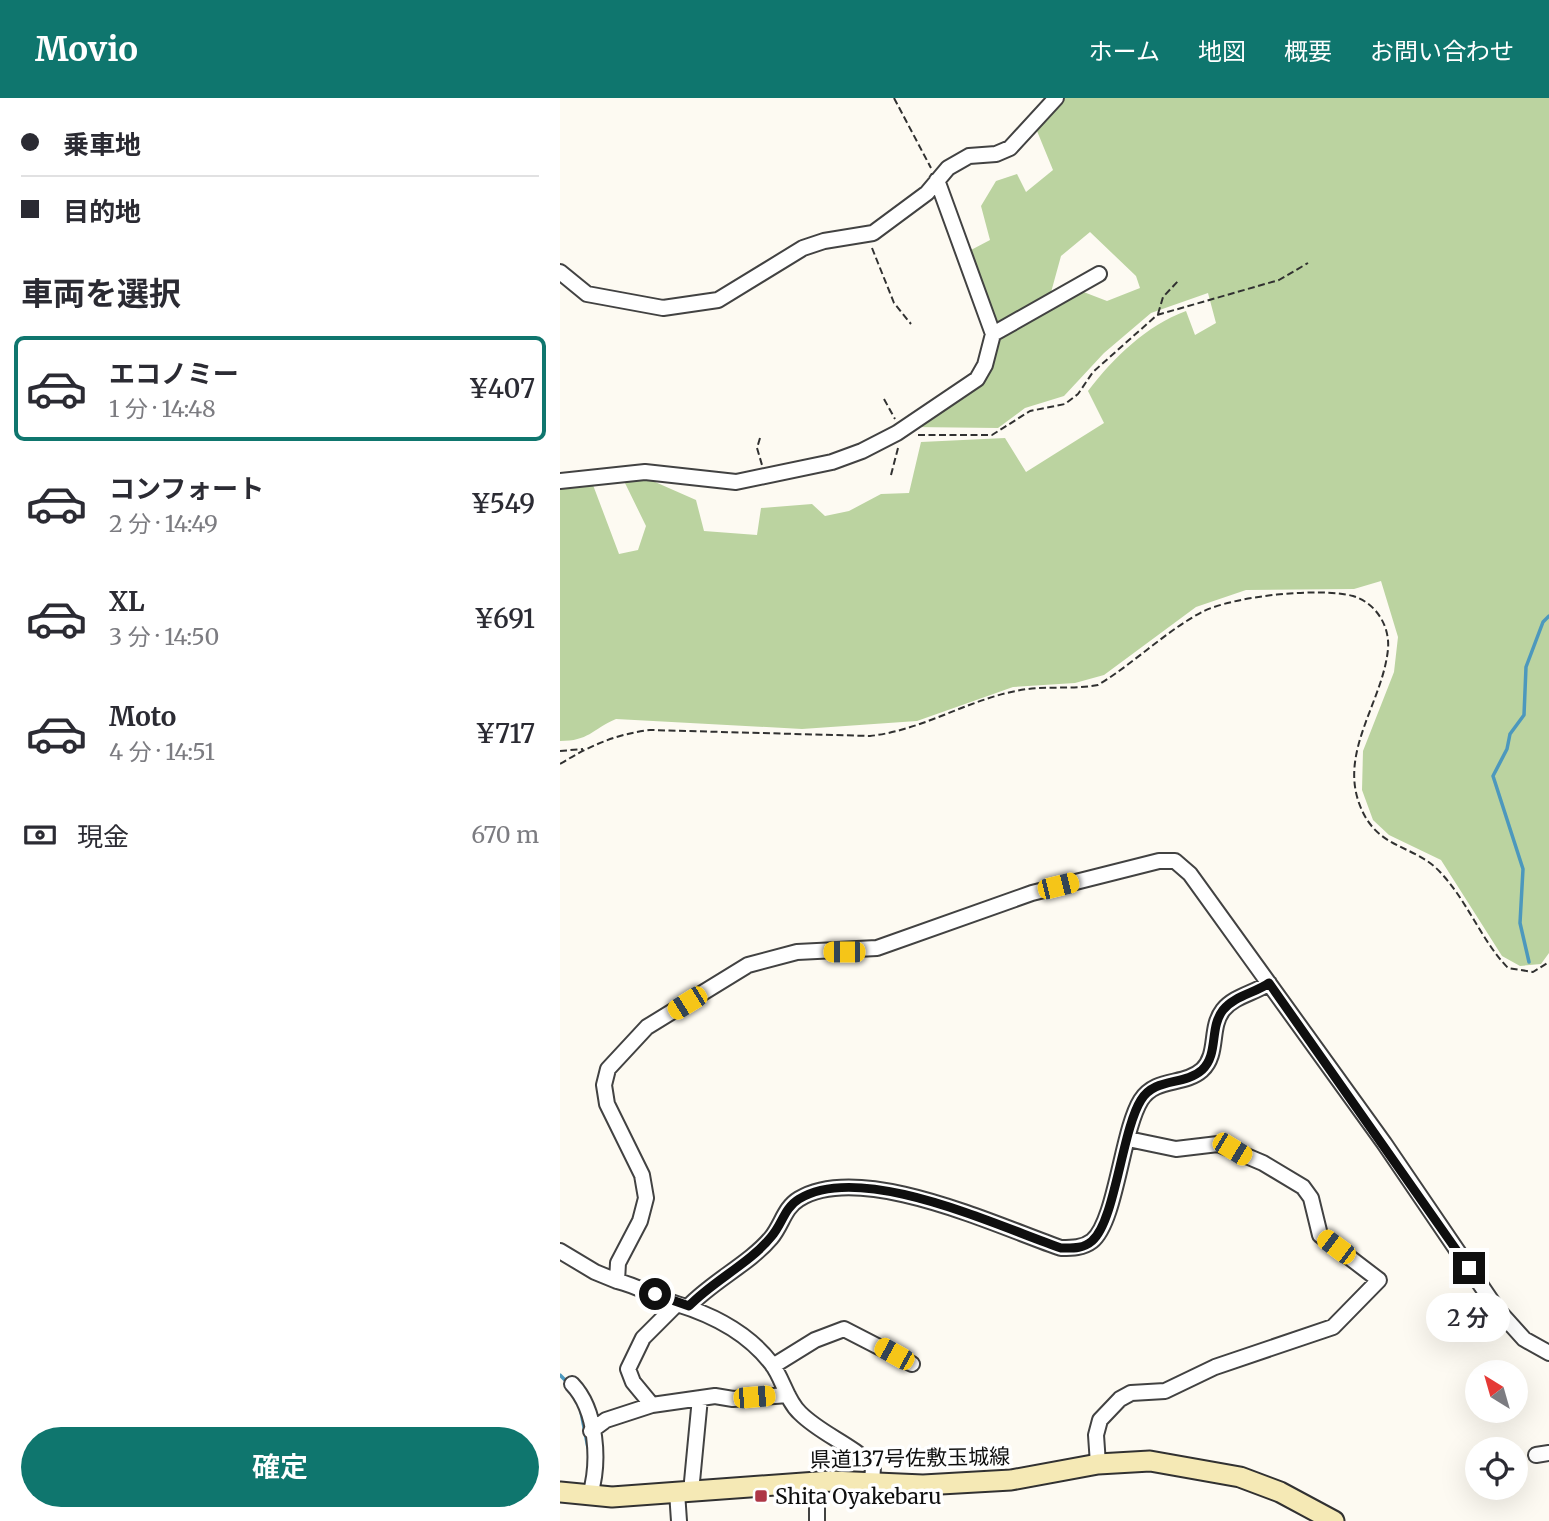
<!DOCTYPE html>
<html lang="ja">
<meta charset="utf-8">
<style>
:root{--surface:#fff;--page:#f7f7f7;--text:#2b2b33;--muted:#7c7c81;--line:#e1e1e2;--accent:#0f766e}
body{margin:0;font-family:Merriweather,"Noto Sans JP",serif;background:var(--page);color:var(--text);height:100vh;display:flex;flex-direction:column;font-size:26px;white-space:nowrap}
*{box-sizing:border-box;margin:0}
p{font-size:23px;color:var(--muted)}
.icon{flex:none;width:38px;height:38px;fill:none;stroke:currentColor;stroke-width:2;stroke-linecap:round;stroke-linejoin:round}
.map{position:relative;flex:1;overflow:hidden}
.details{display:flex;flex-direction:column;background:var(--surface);width:560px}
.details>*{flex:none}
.top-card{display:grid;align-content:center;height:154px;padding:0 21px;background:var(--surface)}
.needle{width:46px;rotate:323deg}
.buttons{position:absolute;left:905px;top:1262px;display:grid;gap:14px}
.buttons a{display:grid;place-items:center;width:63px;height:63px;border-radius:50%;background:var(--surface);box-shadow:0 7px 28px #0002;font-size:35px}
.end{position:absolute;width:32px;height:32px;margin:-16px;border:9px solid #0f0f0f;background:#fff;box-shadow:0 0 0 4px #fff}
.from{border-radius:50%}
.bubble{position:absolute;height:49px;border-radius:24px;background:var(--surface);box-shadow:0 7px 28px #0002;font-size:23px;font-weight:600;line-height:49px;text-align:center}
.car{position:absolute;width:21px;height:42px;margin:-21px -10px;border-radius:9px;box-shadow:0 0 5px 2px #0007;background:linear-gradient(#f5c518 24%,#345 0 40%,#f5c518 0 76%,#345 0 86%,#f5c518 0)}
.top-card b{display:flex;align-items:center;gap:24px;height:66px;font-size:26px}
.top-card b+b{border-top:2px solid var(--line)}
.top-card i{width:18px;height:18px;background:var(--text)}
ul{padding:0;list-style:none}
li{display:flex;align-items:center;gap:21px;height:105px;margin:0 14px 10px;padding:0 7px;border:4px solid transparent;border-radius:10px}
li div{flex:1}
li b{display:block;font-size:26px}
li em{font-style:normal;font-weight:600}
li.on{border-color:var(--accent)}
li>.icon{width:63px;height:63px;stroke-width:1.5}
h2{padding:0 21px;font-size:32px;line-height:84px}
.pay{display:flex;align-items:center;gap:18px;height:77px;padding:0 21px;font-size:26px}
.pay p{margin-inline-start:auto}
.cta{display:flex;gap:14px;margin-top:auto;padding:14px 21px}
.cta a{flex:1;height:80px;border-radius:42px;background:var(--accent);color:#fff;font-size:28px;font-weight:600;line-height:80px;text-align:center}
header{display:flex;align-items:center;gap:42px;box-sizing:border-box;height:98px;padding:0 35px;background:var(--accent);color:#fff}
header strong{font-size:33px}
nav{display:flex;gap:38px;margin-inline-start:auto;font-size:24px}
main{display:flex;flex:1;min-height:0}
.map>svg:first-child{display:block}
.forest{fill:#bbd3a0}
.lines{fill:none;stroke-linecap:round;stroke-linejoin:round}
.stream{stroke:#4c98bd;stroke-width:3.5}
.minor-casing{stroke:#424242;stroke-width:18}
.secondary-casing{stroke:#313131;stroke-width:23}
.path{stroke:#313131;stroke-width:2;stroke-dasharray:7 3.5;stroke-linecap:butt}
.minor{stroke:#fff;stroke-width:14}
.secondary{stroke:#f5e9b5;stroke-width:19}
.route{stroke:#0f0f0f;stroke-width:9}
.poi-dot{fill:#ae3746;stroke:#fff;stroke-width:2.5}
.labels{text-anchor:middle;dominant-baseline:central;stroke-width:7;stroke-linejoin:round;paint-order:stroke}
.street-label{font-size:21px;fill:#0f0f0f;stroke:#fff}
.poi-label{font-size:21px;fill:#0f0f0f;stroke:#fff;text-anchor:start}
</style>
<header>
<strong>Movio</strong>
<nav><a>ホーム</a><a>地図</a><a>概要</a><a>お問い合わせ</a></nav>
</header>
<main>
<section class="details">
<div class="top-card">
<b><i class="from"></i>乗車地</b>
<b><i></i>目的地</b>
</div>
<h2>車両を選択</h2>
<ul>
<li class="on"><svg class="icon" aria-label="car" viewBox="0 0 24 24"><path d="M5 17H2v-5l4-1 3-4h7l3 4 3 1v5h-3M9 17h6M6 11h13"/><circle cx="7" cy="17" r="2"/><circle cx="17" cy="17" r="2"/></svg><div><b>エコノミー</b><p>1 分 · 14:48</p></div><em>¥407</em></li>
<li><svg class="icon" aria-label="car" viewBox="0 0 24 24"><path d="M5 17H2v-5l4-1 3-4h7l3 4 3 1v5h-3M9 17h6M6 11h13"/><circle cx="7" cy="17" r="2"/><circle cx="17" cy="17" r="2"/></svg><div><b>コンフォート</b><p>2 分 · 14:49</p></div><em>¥549</em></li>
<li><svg class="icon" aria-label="car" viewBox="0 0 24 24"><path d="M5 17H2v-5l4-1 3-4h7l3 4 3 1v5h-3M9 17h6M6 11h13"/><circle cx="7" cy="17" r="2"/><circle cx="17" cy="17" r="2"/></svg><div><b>XL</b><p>3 分 · 14:50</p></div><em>¥691</em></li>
<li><svg class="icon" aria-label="car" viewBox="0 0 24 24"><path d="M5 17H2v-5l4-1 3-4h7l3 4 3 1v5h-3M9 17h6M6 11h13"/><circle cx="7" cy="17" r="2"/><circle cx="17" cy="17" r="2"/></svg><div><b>Moto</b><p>4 分 · 14:51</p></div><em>¥717</em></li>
</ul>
<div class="pay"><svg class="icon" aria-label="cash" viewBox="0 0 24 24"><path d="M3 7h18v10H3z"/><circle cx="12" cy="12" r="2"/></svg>現金<p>670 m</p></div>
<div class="cta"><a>確定</a></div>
</section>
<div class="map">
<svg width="989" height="1423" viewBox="0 0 989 1423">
<rect width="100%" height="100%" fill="#fdfaf2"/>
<!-- forest -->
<path class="forest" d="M505,0h484v855l-8,11 -21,2 -18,-10 -61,-96 -52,-25 -16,-15 -11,-30 1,-39 31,-79 4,-35 -17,-56 -27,8 -108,1 -50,17 -92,68 -29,8 -62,4 -96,34 -115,8 -186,-10c-25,11 -27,22 -56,22v-255l33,-1 26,69 19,-4 8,-24 -22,-45 22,-3 50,22 8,31 53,4 4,-27 51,-4 13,12 24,-5 32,-17 28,-1 12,-51 84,-4 21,34 78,-49 -16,-32c26,-34 58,-65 98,-80l9,24 21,-12 -8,-30 -57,20 -47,40 -40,43 -39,12 -27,20 -85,-1 76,-58 11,-32 81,-46 26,10 33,-13 -4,-12 -46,-44 -29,24 -11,40 -53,30 -26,-76 19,-10 -9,-34 15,-25 21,-7 9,18 27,-22 -16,-39z"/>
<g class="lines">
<!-- stream -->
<path class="stream" d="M969,864l-9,-39 3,-54 -30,-93 14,-27 3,-15 14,-19 2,-48 17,-45 6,-6
M0,1277l7,7
M20,1309l8,41"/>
<defs>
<path id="minor" d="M0,174l27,22 76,14 55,-8 85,-52 21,-7 49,-8 54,-40 21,-25 21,-12 27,-2 14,-6 46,-50
M433,236l106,-60
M0,383l85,-9 91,10 96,-20 30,-11 35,-18 80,-54 8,-14 8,-31 -56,-154
M0,1153l35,21 22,9
M129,1208c24,-25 61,-43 82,-68 11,-13 13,-30 28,-39 62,-38 198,27 262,49 11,0 22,0 31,-7 24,-19 30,-111 49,-141 15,-23 43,-14 61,-30 17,-16 7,-42 21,-60 11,-14 32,-17 46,-27
M213,1268l42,-26 29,-11 68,35
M12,1286c25,26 28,78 18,111
M92,1307l-19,-23 -5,-13 15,-31 34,-34
M31,1333l15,-11 46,-15 63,-9 18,3 55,-4
M976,1357l13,-2
M538,1366l-2,-29 4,-15 20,-21 11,-6 34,-2 50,-24 118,-40 46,-47 -59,-45 -9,-37 -8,-11 -40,-24 -45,-19 -42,5 -48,-10
M257,1384v39
M312,1385l1,-16c-21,-23 -51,-32 -73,-54 -14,-13 -17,-35 -29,-50 -24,-31 -58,-48 -94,-59 -21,-6 -38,-18 -60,-23l1,-18 22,-42 6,-23 -4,-23 -35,-71 -3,-19 4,-16 39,-42 101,-62 49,-13 80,-4 155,-55 127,-32h16l15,13 194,269 113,166 27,30 25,14
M117,1394l2,29
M131,1394l9,-94"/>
<path id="secondary" d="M0,1394l52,5 219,-16 92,4 88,-5 87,-16 52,-3 90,16 40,15 54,29"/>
</defs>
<!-- minor casing -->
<use href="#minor" class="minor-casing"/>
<!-- secondary casing -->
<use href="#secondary" class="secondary-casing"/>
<!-- path -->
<path class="path" d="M334,0l37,70
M312,150l22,55 17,21
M598,216l5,-17 16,-17
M324,301l11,20
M358,337h74l38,-24 35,-7 13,-10 15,-22 64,-57 122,-35 29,-17
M200,340l-3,10 5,17
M331,377l7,-27
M0,653l23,-2
M0,666c29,-18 56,-30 90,-34l220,6c53,-6 95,-35 146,-45 27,-6 55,-1 82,-6 35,-21 68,-54 104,-73 31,-16 117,-25 151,-16 23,7 37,30 35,53 -5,52 -48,101 -29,154 17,48 55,40 82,70 27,29 40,67 67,95l25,4 16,-10"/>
<!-- minor -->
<use href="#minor" class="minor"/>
<!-- secondary -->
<use href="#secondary" class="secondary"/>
</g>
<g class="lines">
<!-- route -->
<path class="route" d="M95,1196l34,12c24,-25 61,-43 82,-69 11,-12 13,-29 28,-38 62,-38 198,27 262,49 11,0 22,1 31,-7 23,-19 30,-111 49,-141 14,-23 43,-14 61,-30 17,-16 7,-42 21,-60 11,-14 32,-17 46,-27l200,285"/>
</g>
<!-- markers -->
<rect class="poi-dot" x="194" y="1391" width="14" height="14" rx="3.5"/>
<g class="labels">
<!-- street labels -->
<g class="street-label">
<text transform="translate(350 1360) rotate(-1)">県道137号佐敷玉城線</text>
</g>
<!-- poi labels -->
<g class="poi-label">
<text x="215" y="1398">Shita Oyakebaru</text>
</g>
</g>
</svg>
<div class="buttons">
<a><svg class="needle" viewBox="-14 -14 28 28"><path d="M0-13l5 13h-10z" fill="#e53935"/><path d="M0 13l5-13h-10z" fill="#7c7c81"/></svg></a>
<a><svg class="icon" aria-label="locate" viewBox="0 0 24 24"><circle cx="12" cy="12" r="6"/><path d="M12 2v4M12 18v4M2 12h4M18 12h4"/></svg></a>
</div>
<i class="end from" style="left:95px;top:1196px"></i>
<i class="end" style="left:909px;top:1170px"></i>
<div class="bubble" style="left:866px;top:1195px;width:84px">2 分</div>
<i class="car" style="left:498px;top:788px;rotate:76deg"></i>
<i class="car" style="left:284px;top:854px;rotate:270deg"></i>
<i class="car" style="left:127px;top:905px;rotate:238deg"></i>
<i class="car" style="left:672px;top:1051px;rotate:121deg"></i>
<i class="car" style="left:776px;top:1149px;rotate:307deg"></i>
<i class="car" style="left:334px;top:1256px;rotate:299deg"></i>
<i class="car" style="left:194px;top:1299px;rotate:85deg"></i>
</div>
</main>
